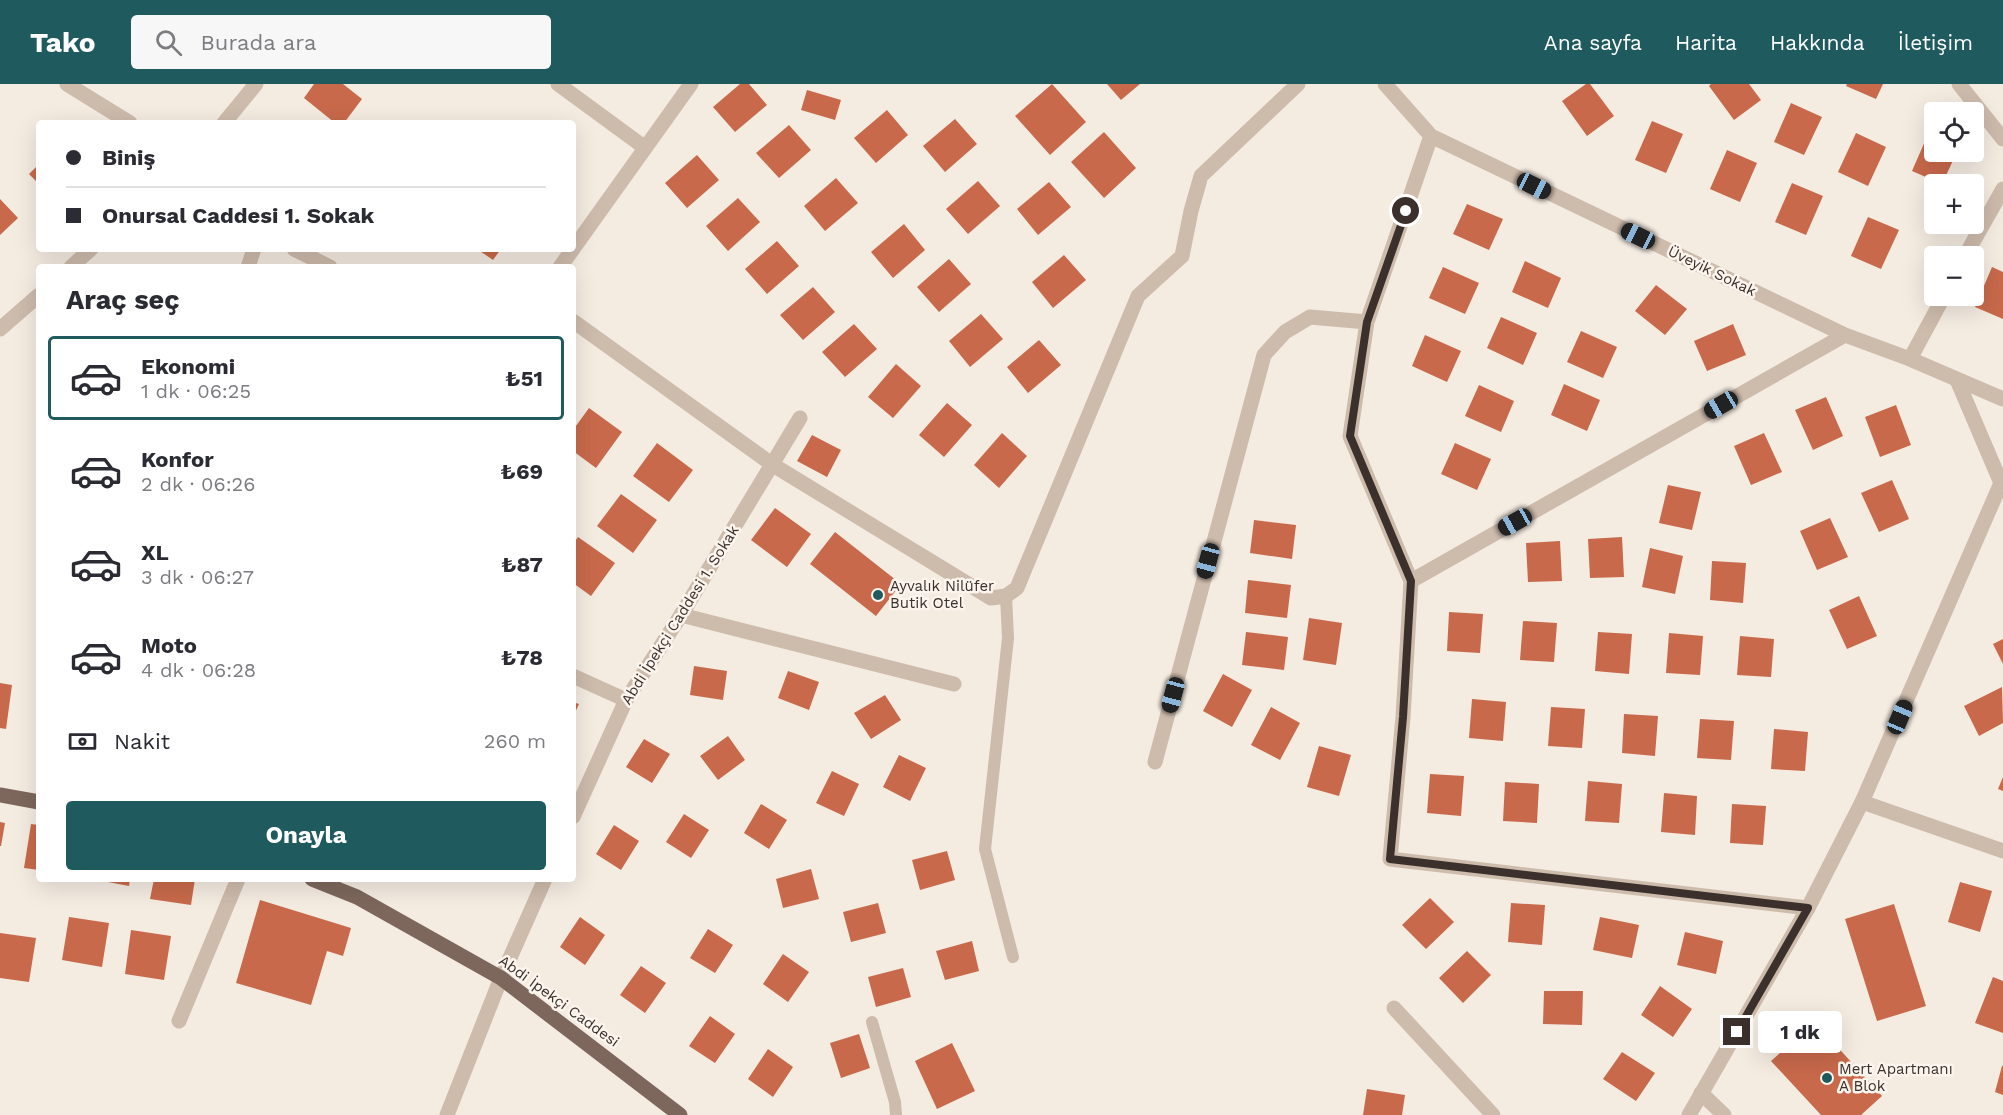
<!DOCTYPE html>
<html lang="tr">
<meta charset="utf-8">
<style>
:root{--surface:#fff;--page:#f7f7f7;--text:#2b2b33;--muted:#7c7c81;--line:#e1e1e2;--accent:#1f5a5e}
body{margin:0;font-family:"Work Sans",sans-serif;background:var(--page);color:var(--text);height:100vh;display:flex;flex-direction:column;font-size:22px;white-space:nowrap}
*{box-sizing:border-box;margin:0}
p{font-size:20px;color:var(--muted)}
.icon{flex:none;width:33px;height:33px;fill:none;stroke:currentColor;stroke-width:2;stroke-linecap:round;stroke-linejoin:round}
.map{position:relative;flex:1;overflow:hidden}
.sheet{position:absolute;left:36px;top:180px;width:540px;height:618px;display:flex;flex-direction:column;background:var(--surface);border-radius:6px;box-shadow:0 6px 24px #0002}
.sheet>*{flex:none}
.hud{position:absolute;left:36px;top:36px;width:540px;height:132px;border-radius:6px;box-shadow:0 6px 24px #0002;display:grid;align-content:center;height:132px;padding:0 30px;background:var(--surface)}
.controls{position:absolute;left:1924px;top:18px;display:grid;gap:12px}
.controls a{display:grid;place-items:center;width:60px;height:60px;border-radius:6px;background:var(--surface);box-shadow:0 6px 24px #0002;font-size:30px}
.end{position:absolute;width:27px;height:27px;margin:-14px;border:8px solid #3b302b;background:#fff;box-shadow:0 0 0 3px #fff}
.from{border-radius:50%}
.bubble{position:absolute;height:42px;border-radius:6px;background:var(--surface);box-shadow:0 6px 24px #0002;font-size:20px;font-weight:700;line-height:42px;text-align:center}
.car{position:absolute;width:18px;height:36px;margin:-18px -9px;border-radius:8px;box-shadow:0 0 4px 2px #0007;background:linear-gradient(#222 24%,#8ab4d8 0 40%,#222 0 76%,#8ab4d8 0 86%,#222 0)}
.hud b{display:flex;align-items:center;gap:21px;height:57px;font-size:22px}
.hud b+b{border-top:2px solid var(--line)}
.hud i{width:15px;height:15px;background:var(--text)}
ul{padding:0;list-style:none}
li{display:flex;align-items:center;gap:18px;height:84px;margin:0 12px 9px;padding:0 18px;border:3px solid transparent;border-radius:6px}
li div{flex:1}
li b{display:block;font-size:22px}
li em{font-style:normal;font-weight:700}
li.current{border-color:var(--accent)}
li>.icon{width:54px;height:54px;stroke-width:1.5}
h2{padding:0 30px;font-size:27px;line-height:72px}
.pay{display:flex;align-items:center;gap:15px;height:66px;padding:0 30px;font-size:22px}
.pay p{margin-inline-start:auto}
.action{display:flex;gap:12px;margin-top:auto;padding:12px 30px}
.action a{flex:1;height:69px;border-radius:6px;background:var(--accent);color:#fff;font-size:24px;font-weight:700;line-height:69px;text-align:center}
header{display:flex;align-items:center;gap:36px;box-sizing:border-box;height:84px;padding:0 30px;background:var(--accent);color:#fff}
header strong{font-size:28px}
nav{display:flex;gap:33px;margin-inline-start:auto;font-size:21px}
.search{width:420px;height:54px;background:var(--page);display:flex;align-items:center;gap:15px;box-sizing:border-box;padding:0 21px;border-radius:6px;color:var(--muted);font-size:22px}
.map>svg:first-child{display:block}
.building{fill:#c8694b}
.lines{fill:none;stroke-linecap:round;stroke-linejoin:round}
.service{stroke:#cdbbac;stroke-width:12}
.minor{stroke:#cdbbac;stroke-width:15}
.tertiary{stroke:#cdbbac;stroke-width:15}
.primary{stroke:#7d675c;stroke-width:15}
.route{stroke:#3b302b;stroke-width:8}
.poi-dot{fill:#1f5a5e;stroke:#fbf5ee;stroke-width:2}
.labels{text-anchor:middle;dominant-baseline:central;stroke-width:5;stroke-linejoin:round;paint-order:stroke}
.street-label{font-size:15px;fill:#3b302b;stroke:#fbf5ee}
.poi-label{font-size:15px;fill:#3b302b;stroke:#fbf5ee;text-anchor:start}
</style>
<header>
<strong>Tako</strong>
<div class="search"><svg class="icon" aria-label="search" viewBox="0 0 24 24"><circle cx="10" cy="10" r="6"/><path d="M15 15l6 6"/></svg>Burada ara</div>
<nav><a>Ana sayfa</a><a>Harita</a><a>Hakkında</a><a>İletişim</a></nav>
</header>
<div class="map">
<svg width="2003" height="1031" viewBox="0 0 2003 1031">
<rect width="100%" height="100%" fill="#f4ebe1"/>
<!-- building -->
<path class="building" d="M314,0h29l19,15 -18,24h-9l-31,-25z
M740,0h9l18,21 -32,27 -22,-25z
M1052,0l34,38 -36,33 -35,-39z
M1107,0h33l-19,16z
M1586,0h4l24,32 -27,20 -25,-35z
M1711,0h38l12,16 -27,20 -25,-34z
M1847,0h36l-7,15 -30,-13z
M807,6l34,10 -6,20 -34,-10z
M1791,19l31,14 -18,38 -30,-13z
M887,26l21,25 -32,28 -22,-25z
M955,35l22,25 -32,28 -22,-26z
M1652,37l31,13 -17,39 -31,-13z
M789,41l22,25 -32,28 -23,-25z
M1104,48l32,36 -32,30 -33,-36z
M1929,48l6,3v17h22l-15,32 -30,-13z
M1856,49l30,14 -18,39 -30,-14z
M1727,66l30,13 -17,39 -30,-13z
M697,71l22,25 -32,28 -22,-25z
M39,80v20l-10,-10z
M836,94l22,25 -33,28 -21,-25z
M978,97l22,25 -32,28 -22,-25z
M1049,98l22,25 -33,28 -21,-26z
M1792,99l31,13 -17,39 -31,-13z
M738,114l22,24 -32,29 -22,-25z
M0,115l18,19 -18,17z
M1467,120l36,15 -14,31 -36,-16z
M1868,133l31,13 -18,39 -30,-13z
M904,140l21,26 -32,28 -22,-26z
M777,157l22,25 -32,28 -22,-25z
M477,165h24l-8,11z
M1064,171l22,25 -33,28 -21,-26z
M949,175l22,25 -32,28 -22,-25z
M1525,177l36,17 -13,30 -36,-16z
M1443,183l36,16 -14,31 -36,-16z
M1992,183l11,5v47l-28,-12z
M1656,201l31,24 -22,26 -30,-24z
M813,203l22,25 -32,28 -23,-25z
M981,230l22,25 -33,28 -21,-26z
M1501,233l36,16 -14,32 -36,-17z
M854,240l23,25 -32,28 -23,-25z
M1733,240l13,31 -39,16 -13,-30z
M1581,247l36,16 -14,31 -36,-16z
M1425,251l36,16 -14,31 -35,-16z
M1039,256l22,25 -33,28 -21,-26z
M896,280l25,22 -28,32 -25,-21z
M1564,300l36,16 -13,31 -36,-16z
M1479,301l35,16 -13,31 -36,-16z
M1826,313l17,39 -30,14 -18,-40z
M947,319l25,22 -28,32 -25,-22z
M1896,321l15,40 -31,12 -15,-40z
M589,324l33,24 -26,36 -23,-17v-21z
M1002,349l25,23 -28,32 -25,-23z
M1764,349l18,39 -31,13 -17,-39z
M812,351l29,15 -14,27 -30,-16z
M657,359l36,27 -24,32 -36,-26z
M1455,359l36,16 -14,31 -36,-16z
M1892,396l17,39 -30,13 -18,-39z
M1668,401l33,7 -9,38 -33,-7z
M621,410l36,26 -24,33 -36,-27z
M775,424l36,26 -24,33 -36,-27z
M1830,434l18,39 -31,13 -17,-39z
M1254,436l42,5 -4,34 -42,-6z
M835,448l66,52 -25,32 -66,-52z
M578,453l37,26 -24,33 -18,-13v-39z
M1622,453l2,40 -34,1 -2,-39z
M1560,457l2,40 -34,1 -2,-39z
M1650,464l33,8 -8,38 -33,-7z
M1712,477l34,2 -3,40 -33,-3z
M1248,496l43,5 -4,33 -42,-5z
M1859,512l18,40 -30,13 -18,-39z
M1449,528l34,2 -3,39 -33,-2z
M1309,534l33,5 -6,42 -33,-5z
M1523,537l34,2 -3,39 -34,-2z
M1246,548l42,5 -4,33 -42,-5z
M1598,548l34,2 -3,40 -34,-3z
M1669,549l34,3 -3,39 -34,-2z
M1740,552l34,3 -3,38 -34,-2z
M2003,555v25l-10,-20z
M694,582l33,5 -4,29 -33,-5z
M788,587l31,11 -10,28 -31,-12z
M1223,590l29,16 -20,37 -29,-16z
M0,599l12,2 -6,44 -6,-1z
M2002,603l1,36 -24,13 -15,-30z
M885,611l16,25 -30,19 -17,-26z
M1472,615l34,3 -3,39 -34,-3z
M573,618l6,2 -6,13z
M1271,623l29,16 -20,37 -29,-15z
M1551,623l34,2 -3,39 -34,-2z
M1624,630l34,2 -3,40 -33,-3z
M1700,635l34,2 -3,39 -34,-2z
M1774,645l34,3 -3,39 -34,-2z
M728,652l17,24 -27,20 -18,-24z
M644,655l26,15 -18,29 -26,-16z
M1319,662l32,9 -12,41 -32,-9z
M899,671l27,13 -16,33 -27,-14z
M832,687l27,13 -15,32 -28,-13z
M1430,690l34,2 -3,40 -34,-3z
M2003,693v14l-5,-2z
M1588,697l34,3 -3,39 -34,-2z
M1505,698l34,2 -2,39 -34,-2z
M1664,709l33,3 -2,39 -34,-3z
M761,720l26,16 -18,29 -25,-16z
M1732,720l34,2 -3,39 -33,-2z
M684,730l25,16 -18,28 -25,-16z
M0,738l5,1 -4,23h-1z
M31,740l8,1v45l-15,-2z
M614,741l25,16 -18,29 -25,-16z
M947,767l8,29 -35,10 -8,-30z
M811,785l8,30 -36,9 -7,-29z
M92,795h38l-1,7z
M154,795h41l-4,26 -41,-6z
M1960,798l32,9 -12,41 -32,-10z
M1430,814l24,24 -28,27 -24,-24z
M260,816l91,28 -8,28 -16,-5 -16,54 -75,-22z
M878,819l8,30 -35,9 -8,-30z
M1511,819l34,2 -3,40 -34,-3z
M1894,820l32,102 -49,15 -32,-102z
M69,833l40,6 -7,44 -40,-7z
M580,833l25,18 -20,30 -25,-18z
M1600,833l39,8 -7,33 -39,-8z
M708,845l25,16 -18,28 -25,-15z
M131,846l40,6 -7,44 -39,-6z
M1685,848l38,9 -7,33 -39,-9z
M0,849l36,5 -7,44 -29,-4z
M972,857l7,30 -34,9 -9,-29z
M1467,867l24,24 -28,28 -24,-25z
M783,870l26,18 -21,30 -25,-18z
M641,882l25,17 -21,30 -25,-18z
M903,884l8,29 -35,10 -8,-30z
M1993,893l10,4v52l-28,-10z
M1660,902l32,23 -19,28 -32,-22z
M1544,907h39l-1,34 -39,-1z
M710,932l25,18 -20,29 -26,-17z
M1823,947l59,65 -21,19h-40l-50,-54 19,-17 9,9z
M859,950l11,34 -29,10 -11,-35z
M952,959l23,48 -38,18 -22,-48z
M768,965l25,18 -20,30 -25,-18z
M1622,968l33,21 -19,28 -33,-22z
M2002,982h1v29l-8,-3z
M1367,1005l38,6 -3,20h-39z"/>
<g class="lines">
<!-- service -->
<path class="service" d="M1006,512l2,42 -23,211 28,108
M872,938l23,80 1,13"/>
<!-- minor -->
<path class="minor" d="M67,0l63,39
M558,0l86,63
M1385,0l46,52 414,199 65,24 93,40
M1959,0l44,55
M224,39l32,-39
M1431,52l-64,186 -17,114 61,145 -8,136 -13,142 418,49
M294,165l36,18
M573,165l118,-165
M1965,172l38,-67
M71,183l20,-18
M248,183l6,-18
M560,183l13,-18
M573,237l200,144 218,133 15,-2 11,-8 121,-292 44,-40 9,-45 10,-35 97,-92
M0,245l39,-34
M1910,275l34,-63
M1957,296l44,103
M1411,497l434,-246
M681,531l273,69
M573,592l53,24
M1155,678l109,-407 21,-23 25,-15 57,5
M1862,718l139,-319
M573,733l53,-117 55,-85 119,-197
M1394,924l99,107
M179,937l59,-142
M1701,1009l23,22
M447,1031l54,-137 44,-99"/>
<!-- tertiary -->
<path class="tertiary" d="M1689,1031l119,-207 54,-106 141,49"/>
<!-- primary -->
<path class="primary" d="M0,711l39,7
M312,795l45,18 144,81 179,137"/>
</g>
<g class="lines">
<!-- route -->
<path class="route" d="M1406,127l-39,111 -17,114 61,145 -8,136 -13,142 418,49 -71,124"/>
</g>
<!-- markers -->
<g class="poi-dot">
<circle cx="878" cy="511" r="6"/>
<circle cx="1827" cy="994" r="6"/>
</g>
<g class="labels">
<!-- street labels -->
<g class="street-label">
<text transform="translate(1712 187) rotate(26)">Üveyik Sokak</text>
<text transform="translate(680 531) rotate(-58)">Abdi İpekçi Caddesi 1. Sokak</text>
<text transform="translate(559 917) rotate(36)">Abdi İpekçi Caddesi</text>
</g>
<!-- poi labels -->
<g class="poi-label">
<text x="890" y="502">Ayvalık Nilüfer<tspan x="890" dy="17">Butik Otel</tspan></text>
<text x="1839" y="985">Mert Apartmanı<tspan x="1839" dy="17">A Blok</tspan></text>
</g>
</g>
</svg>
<div class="controls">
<a><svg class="icon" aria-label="locate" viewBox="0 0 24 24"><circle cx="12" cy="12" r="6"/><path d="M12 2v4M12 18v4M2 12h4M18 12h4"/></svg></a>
<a>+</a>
<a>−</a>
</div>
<i class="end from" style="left:1406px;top:127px"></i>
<i class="end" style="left:1737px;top:948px"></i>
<div class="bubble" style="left:1758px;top:927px;width:84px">1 dk</div>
<i class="car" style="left:1534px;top:102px;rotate:116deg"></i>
<i class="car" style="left:1638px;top:152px;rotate:296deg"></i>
<i class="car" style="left:1721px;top:321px;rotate:240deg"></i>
<i class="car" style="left:1515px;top:438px;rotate:241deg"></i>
<i class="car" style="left:1208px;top:477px;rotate:195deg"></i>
<i class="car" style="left:1173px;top:611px;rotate:195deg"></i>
<i class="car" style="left:1900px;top:633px;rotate:23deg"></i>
<div class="hud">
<b><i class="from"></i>Biniş</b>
<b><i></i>Onursal Caddesi 1. Sokak</b>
</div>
<section class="sheet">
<h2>Araç seç</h2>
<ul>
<li class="current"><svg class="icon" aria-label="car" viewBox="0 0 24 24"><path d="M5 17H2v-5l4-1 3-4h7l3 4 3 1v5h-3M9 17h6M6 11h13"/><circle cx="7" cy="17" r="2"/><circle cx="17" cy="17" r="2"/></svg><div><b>Ekonomi</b><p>1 dk · 06:25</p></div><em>₺51</em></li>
<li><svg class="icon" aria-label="car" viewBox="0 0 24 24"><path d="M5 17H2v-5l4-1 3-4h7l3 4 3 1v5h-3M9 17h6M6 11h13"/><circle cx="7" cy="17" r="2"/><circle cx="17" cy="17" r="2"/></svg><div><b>Konfor</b><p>2 dk · 06:26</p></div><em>₺69</em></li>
<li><svg class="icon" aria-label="car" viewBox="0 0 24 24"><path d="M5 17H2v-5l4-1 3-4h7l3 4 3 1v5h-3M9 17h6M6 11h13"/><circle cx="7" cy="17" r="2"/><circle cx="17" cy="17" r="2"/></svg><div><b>XL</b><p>3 dk · 06:27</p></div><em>₺87</em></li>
<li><svg class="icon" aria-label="car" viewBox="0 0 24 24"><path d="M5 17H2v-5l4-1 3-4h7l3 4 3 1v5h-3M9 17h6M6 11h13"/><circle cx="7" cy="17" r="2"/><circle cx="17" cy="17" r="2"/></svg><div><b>Moto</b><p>4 dk · 06:28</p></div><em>₺78</em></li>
</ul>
<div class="pay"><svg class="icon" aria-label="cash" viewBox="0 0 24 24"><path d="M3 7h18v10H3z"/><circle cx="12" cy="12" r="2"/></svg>Nakit<p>260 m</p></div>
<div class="action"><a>Onayla</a></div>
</section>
</div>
